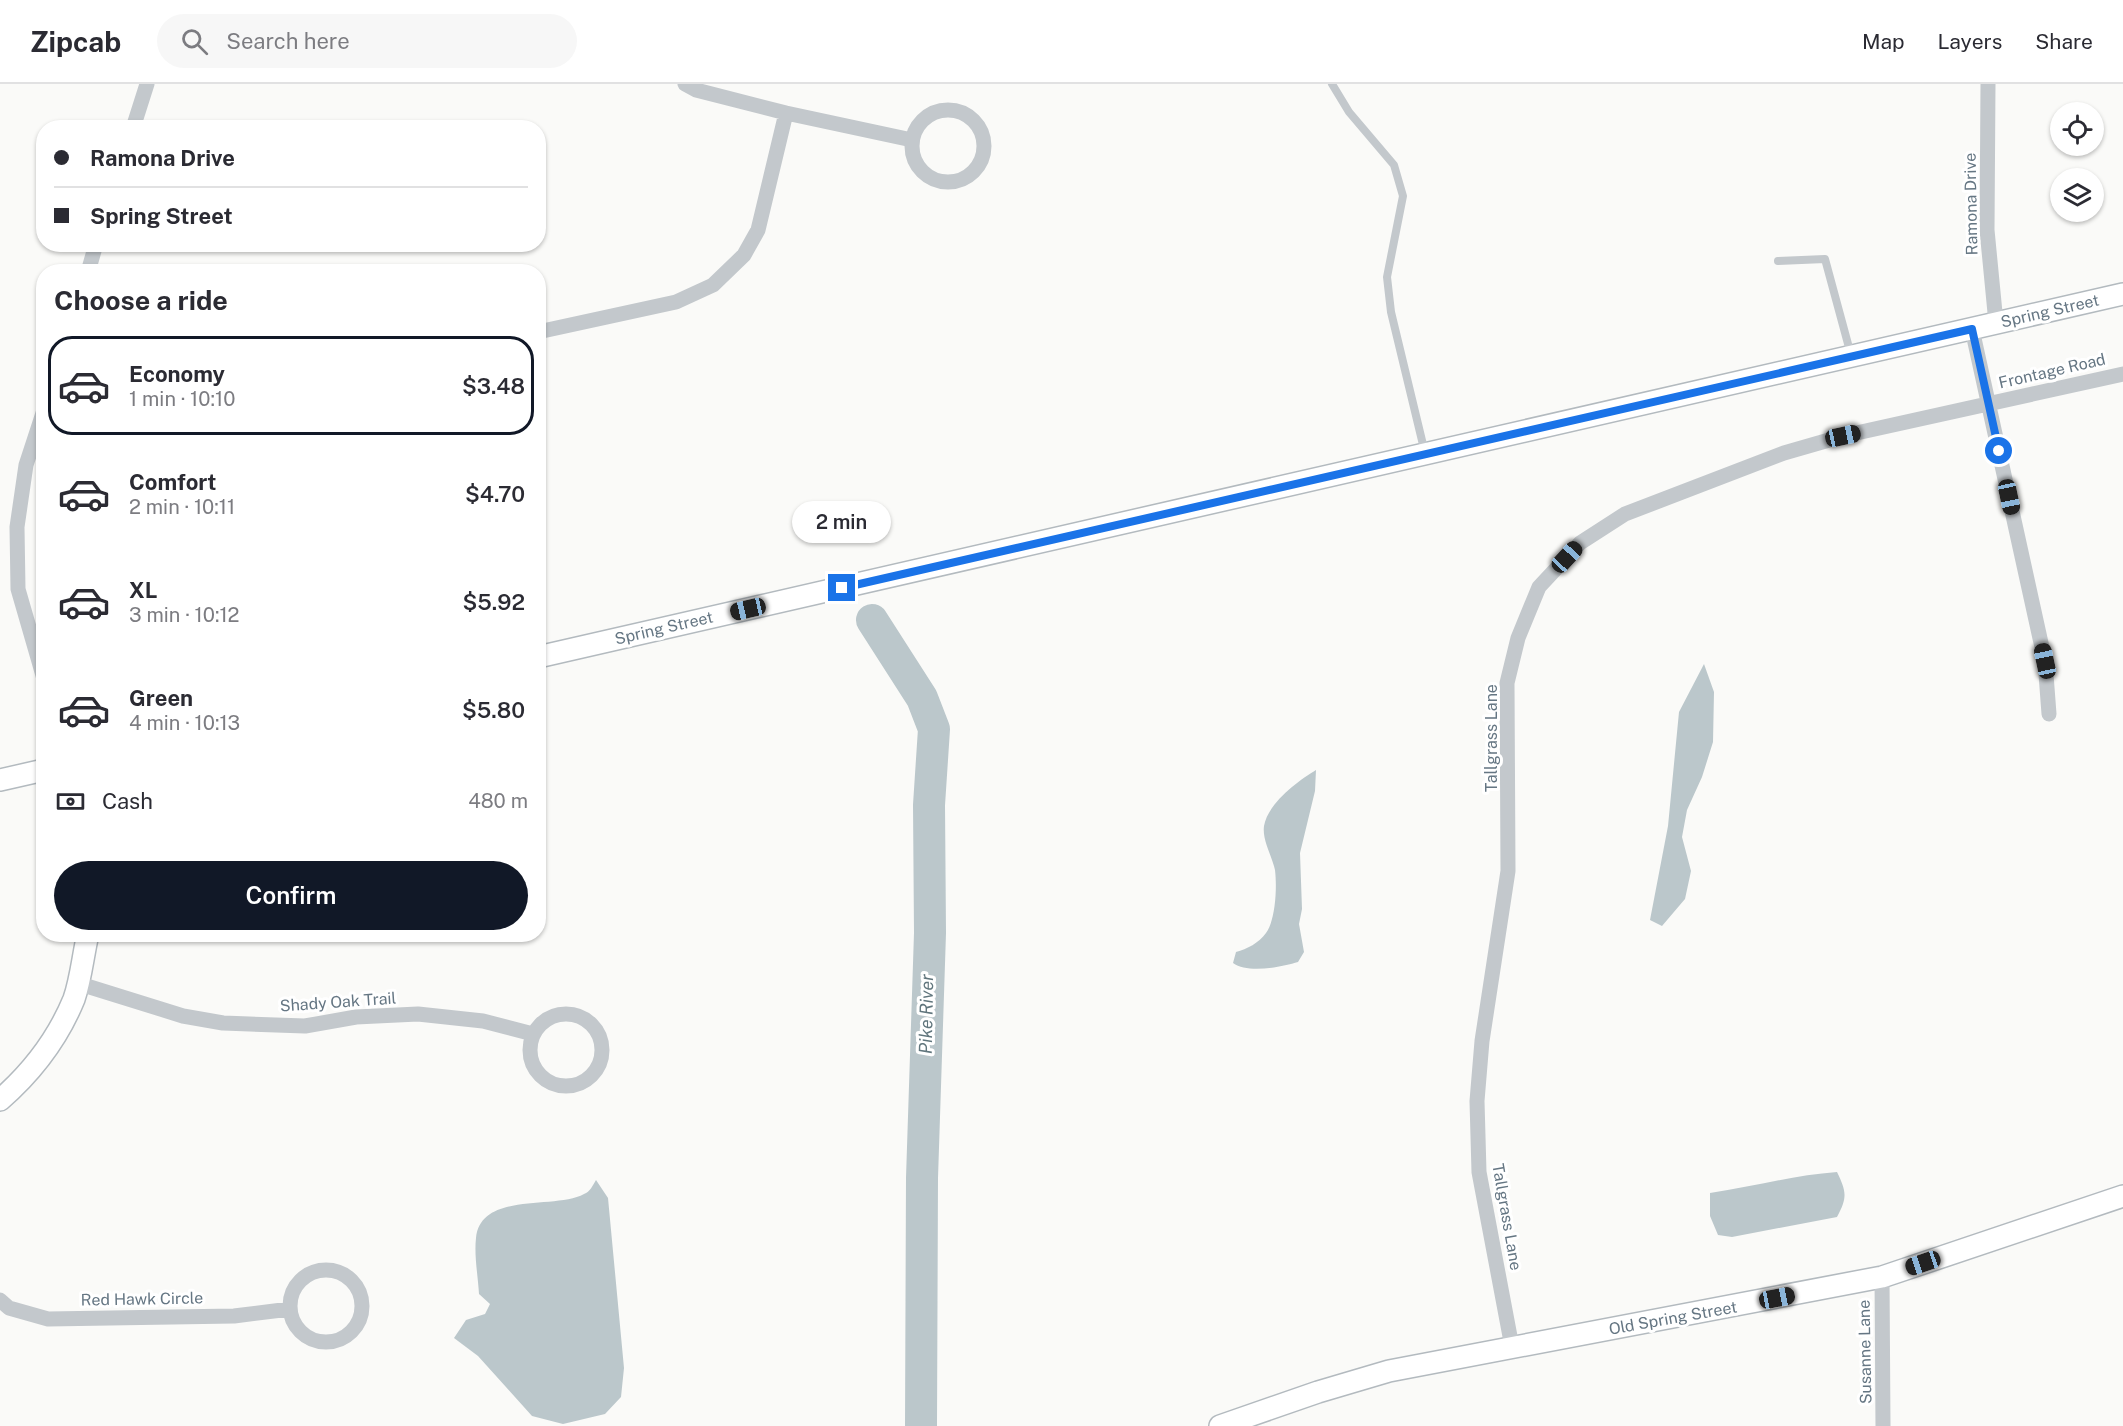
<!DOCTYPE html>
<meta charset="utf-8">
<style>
:root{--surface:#fff;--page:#f7f7f7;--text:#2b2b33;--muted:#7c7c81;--line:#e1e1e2;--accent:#111827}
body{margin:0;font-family:"Public Sans",sans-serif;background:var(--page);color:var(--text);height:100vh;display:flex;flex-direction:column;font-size:22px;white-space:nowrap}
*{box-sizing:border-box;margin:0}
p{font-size:20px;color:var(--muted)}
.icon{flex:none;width:33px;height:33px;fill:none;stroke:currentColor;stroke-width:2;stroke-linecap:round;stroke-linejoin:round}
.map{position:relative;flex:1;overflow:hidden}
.panel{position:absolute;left:36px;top:180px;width:510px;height:678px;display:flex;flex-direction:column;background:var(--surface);border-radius:24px;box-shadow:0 2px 4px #0004}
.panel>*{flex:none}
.guide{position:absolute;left:36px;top:36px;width:510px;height:132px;border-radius:24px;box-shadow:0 2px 4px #0004;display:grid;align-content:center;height:132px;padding:0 18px;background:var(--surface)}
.tools{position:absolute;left:2050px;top:18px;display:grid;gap:12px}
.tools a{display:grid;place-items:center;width:54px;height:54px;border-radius:50%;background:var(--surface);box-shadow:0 2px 4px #0004;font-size:30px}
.end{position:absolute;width:27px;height:27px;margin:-14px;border:8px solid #1a73e8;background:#fff;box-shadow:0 0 0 3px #fff}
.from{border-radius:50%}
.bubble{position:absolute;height:42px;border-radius:21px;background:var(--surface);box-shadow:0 2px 4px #0004;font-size:20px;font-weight:600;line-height:42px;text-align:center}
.car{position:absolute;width:18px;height:36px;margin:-18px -9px;border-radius:8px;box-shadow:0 0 4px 2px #0007;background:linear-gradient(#222 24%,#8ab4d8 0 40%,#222 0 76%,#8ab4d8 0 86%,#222 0)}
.guide b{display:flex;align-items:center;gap:21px;height:57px;font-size:22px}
.guide b+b{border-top:2px solid var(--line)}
.guide i{width:15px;height:15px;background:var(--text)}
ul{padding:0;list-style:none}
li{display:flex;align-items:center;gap:18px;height:99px;margin:0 12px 9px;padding:0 6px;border:3px solid transparent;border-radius:24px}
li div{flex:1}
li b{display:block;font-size:22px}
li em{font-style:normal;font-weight:600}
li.selected{border-color:var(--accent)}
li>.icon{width:54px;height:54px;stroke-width:1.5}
h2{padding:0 18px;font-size:27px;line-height:72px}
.pay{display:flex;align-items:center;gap:15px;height:66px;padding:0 18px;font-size:22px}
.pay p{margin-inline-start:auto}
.button{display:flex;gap:12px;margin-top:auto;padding:12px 18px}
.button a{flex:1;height:69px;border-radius:36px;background:var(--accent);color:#fff;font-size:24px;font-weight:600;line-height:69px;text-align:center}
header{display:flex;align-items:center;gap:36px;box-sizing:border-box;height:84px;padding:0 30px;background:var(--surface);border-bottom:2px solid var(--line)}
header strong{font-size:28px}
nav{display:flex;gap:33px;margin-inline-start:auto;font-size:21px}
.search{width:420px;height:54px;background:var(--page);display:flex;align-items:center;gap:15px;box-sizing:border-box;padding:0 21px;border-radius:33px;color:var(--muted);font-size:22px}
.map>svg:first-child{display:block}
.water{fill:#bbc7cb}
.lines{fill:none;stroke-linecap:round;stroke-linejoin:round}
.river{stroke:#bbc7cb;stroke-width:32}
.secondary-casing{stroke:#b3babf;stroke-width:24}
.lane{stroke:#c3c8cc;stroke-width:8}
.street{stroke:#c3c8cc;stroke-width:15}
.secondary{stroke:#fff;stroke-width:21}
.route{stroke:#1a73e8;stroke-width:8}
.labels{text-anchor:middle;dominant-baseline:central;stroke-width:6;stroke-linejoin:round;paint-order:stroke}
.street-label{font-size:16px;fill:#657683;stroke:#fff}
.water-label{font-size:18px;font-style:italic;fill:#60757c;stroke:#fff}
</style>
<header>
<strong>Zipcab</strong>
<div class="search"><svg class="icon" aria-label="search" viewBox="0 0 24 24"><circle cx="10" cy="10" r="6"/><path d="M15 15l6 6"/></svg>Search here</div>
<nav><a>Map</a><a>Layers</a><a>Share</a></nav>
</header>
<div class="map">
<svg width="2123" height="1342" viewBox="0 0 2123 1342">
<rect width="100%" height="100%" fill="#fafaf8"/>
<!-- water -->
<path class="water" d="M1704,580l10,28 -1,50 -11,35 -15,33 -5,27 9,34 -6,28 -23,27 -12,-6 18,-94 11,-114z
M1316,686l-1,21 -15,62 2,56 -3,15 5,28 -6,10c-17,5 -50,12 -65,1l3,-11c11,-3 23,-9 30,-19 10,-14 11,-47 9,-63 -3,-14 -13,-30 -11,-44 4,-23 34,-45 52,-56z
M1837,1088c9,19 11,25 0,45l-105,20 -14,-2 -8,-19v-23c43,-6 84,-18 127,-21z
M596,1096l12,18 16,170 -3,29 -16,17 -42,10 -31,-8 -54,-60 -24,-18 12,-18 19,-6 5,-10 -11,-10c-1,-18 -5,-38 -3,-56 5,-47 79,-28 108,-44 6,-2 9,-9 12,-14z"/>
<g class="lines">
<!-- river -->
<path class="river" d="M872,536l50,78 12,31 -5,76 1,128 -8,245 -1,248"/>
<defs>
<path id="secondary" d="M538,573l1585,-363
M0,696l44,-10
M0,1016c31,-27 58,-62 74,-101 7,-20 9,-44 14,-65
M1220,1342l98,-34 71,-21 493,-94 241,-81"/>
</defs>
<!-- secondary casing -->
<use href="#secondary" class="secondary-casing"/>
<!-- lane -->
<path class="lane" d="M1332,0l17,28 45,53 9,31 -16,81 4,35 34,141
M1778,177l47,-2 26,96"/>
<!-- street -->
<path class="street" d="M685,0l11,6 90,23 126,27
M1988,0l-1,146 9,93
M912 62a36 36 0 1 1 72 0a36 36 0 1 1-72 0Z
M133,44l14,-44
M88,188l8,-28
M1972,245l73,332 4,53
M538,248l138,-30 37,-17 31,-30 14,-25 28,-117
M44,326l-18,55 -9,62 1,62 26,90
M77,899l106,33 40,7 82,3 51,-9 62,-3 65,7 50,13
M530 966a36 36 0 1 1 72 0a36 36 0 1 1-72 0Z
M290 1222a36 36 0 1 1 72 0a36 36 0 1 1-72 0Z
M1882,1193l1,149
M0,1216l9,8 39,11 186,-3 56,-7
M1512,1263l-33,-175 -2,-71 5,-60 26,-170 -1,-188 11,-45 21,-51 41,-44 45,-29 159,-61 59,-17 280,-62"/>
<!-- secondary -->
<use href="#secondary" class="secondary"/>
</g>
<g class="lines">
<!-- route -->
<path class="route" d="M842,504l1130,-259 27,122"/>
</g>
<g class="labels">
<!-- street labels -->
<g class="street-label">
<text transform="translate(1971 120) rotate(-91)">Ramona Drive</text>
<text transform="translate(2050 227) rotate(-13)">Spring Street</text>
<text transform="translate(2052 287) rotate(-13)">Frontage Road</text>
<text transform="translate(664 544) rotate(-13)">Spring Street</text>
<text transform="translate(1491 654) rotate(-90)">Tallgrass Lane</text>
<text transform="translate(338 918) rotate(-4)">Shady Oak Trail</text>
<text transform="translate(1507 1133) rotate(80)">Tallgrass Lane</text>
<text transform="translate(142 1215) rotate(-1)">Red Hawk Circle</text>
<text transform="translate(1673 1234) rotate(-10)">Old Spring Street</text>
<text transform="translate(1865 1268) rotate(-91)">Susanne Lane</text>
</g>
<!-- water labels -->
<g class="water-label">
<text transform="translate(926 930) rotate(-89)">Pike River</text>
</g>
</g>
</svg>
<div class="tools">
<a><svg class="icon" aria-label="locate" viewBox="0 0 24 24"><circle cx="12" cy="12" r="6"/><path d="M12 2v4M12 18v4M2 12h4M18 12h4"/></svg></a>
<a><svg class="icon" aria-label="layers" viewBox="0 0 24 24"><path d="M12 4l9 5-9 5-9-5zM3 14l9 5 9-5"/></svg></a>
</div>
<i class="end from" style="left:1999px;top:367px"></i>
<i class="end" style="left:842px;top:504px"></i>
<div class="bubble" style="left:792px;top:417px;width:99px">2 min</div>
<i class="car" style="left:1843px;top:352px;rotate:78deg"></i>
<i class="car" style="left:2009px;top:413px;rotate:168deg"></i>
<i class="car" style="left:1567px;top:473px;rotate:43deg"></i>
<i class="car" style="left:748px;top:525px;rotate:257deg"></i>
<i class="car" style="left:2045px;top:577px;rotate:348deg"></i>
<i class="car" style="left:1923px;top:1179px;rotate:251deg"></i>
<i class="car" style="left:1777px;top:1214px;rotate:79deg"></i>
<div class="guide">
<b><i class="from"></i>Ramona Drive</b>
<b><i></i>Spring Street</b>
</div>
<section class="panel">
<h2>Choose a ride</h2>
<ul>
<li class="selected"><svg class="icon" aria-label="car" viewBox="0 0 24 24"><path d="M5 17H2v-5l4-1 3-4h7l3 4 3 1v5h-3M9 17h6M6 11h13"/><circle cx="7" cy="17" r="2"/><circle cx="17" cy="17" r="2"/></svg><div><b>Economy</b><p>1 min · 10:10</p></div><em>$3.48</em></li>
<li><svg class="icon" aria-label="car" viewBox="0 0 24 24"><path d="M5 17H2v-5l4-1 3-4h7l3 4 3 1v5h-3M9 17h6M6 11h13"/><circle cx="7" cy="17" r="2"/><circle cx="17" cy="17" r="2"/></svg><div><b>Comfort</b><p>2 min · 10:11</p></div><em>$4.70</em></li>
<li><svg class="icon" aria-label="car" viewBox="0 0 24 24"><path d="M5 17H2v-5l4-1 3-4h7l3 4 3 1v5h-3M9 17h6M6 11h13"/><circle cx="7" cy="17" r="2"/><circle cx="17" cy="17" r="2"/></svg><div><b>XL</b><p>3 min · 10:12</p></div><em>$5.92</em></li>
<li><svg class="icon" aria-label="car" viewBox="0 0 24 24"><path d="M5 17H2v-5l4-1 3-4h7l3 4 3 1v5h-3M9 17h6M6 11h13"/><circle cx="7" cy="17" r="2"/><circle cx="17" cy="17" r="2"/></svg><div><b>Green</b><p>4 min · 10:13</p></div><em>$5.80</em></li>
</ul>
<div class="pay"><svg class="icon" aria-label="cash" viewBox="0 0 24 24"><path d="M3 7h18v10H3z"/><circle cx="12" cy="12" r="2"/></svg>Cash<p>480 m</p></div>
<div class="button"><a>Confirm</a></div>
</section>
</div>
